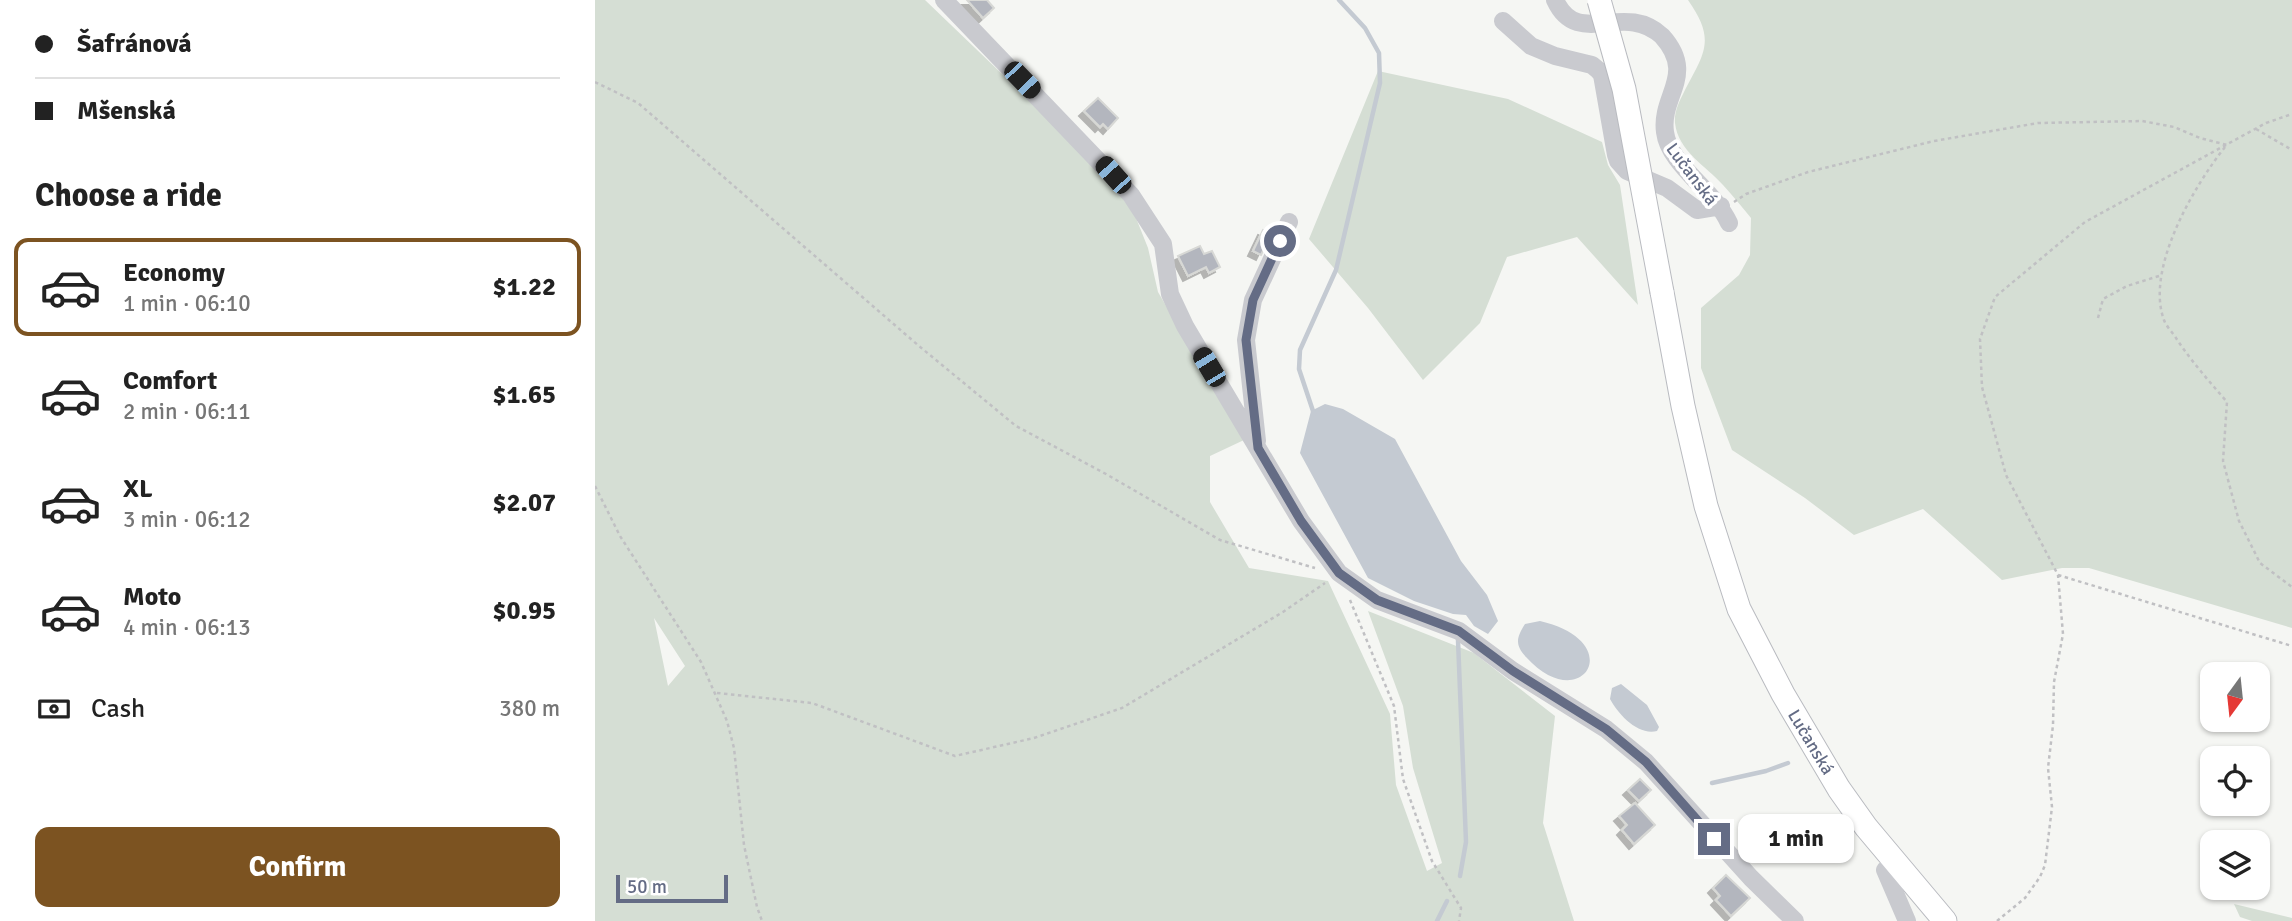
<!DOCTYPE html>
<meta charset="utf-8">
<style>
:root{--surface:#fff;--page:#f2f2f2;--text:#222;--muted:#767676;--line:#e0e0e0;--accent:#7c5321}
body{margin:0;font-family:Signika,sans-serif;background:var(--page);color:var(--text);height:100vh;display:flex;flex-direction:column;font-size:26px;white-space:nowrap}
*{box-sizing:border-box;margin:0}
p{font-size:23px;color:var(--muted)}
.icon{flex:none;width:38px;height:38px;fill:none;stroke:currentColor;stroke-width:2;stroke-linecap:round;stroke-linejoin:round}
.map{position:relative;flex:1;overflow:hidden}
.details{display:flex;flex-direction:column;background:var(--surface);width:595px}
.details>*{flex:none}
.hud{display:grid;align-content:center;height:154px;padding:0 35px;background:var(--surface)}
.needle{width:46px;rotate:195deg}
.controls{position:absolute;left:1605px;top:662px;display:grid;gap:14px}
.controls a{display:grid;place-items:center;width:70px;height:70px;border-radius:14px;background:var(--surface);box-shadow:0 2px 5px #0004;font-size:35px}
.scale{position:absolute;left:21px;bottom:18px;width:112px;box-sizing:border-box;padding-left:7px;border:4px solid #646c85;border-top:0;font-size:19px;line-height:24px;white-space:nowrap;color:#646c85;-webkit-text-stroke:5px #fff;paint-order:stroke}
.end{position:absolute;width:32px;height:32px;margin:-16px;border:9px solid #646c85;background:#fff;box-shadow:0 0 0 4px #fff}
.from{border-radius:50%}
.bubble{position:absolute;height:49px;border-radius:14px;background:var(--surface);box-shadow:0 2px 5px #0004;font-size:23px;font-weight:800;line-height:49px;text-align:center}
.car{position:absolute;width:21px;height:42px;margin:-21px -10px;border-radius:9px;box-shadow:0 0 5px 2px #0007;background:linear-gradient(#222 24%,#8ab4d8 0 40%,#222 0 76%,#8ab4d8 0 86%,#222 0)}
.hud b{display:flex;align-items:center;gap:24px;height:66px;font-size:26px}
.hud b+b{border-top:2px solid var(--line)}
.hud i{width:18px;height:18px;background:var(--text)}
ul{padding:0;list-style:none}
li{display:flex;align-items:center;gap:21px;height:98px;margin:0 14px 10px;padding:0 21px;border:4px solid transparent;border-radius:14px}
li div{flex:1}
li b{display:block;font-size:26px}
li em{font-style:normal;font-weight:800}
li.selected{border-color:var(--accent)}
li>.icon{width:63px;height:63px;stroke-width:1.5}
h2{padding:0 35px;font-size:32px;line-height:84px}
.pay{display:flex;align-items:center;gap:18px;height:77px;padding:0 35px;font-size:26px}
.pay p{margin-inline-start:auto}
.cta{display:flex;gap:14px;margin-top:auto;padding:14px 35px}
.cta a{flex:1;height:80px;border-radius:14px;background:var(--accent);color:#fff;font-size:28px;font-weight:800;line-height:80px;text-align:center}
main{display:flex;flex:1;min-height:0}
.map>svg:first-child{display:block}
.green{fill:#d5ded4;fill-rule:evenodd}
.water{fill:#c4cad2}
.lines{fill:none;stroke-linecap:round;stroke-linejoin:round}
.stream{stroke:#c4cad2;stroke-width:4.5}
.building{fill:#b3b6be;stroke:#d7d8d5;stroke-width:2;filter:url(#shadow)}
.major-casing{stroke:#b9bbc0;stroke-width:25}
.path{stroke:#c0c0c3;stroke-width:2.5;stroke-dasharray:3.5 3.5;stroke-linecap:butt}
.minor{stroke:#c9cacf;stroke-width:18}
.major{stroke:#fff;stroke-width:23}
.major-bridge-casing{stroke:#b9bbc0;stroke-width:25;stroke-linecap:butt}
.major-bridge{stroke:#fff;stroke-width:23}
.route{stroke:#646c85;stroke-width:9}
.labels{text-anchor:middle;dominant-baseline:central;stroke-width:7;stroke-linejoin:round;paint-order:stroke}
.street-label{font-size:18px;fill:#646c85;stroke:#fff}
</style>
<main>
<section class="details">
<div class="hud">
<b><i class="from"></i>Šafránová</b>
<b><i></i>Mšenská</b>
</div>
<h2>Choose a ride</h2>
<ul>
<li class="selected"><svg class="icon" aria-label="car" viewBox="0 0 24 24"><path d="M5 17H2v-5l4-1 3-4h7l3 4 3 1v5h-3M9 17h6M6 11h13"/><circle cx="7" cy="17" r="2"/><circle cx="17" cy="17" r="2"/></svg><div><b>Economy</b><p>1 min · 06:10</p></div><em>$1.22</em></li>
<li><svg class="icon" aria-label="car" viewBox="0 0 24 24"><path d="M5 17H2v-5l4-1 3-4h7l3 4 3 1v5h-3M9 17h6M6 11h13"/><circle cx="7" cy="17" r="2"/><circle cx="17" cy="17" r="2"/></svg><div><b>Comfort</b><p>2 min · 06:11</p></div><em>$1.65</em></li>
<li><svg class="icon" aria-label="car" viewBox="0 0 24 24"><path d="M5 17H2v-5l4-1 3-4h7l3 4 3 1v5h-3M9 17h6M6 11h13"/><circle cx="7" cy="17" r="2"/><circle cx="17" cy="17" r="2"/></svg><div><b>XL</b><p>3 min · 06:12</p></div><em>$2.07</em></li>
<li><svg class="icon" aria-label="car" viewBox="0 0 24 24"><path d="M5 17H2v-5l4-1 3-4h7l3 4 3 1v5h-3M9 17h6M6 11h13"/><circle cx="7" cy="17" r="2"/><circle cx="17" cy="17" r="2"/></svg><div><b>Moto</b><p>4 min · 06:13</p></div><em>$0.95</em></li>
</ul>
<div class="pay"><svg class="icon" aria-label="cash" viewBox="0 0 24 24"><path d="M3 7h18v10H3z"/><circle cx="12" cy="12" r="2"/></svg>Cash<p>380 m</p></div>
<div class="cta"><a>Confirm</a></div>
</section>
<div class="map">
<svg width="1697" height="921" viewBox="0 0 1697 921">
<defs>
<filter id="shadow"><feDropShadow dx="-5" dy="5" stdDeviation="0" flood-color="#0004"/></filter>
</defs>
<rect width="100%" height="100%" fill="#f5f6f3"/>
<!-- green -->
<path class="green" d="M0,0h330l168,161 41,52 14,35 10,44 86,148 -34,16v46l39,66 79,13 62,133 6,71 31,86 15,-8 -29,-95 -10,-62 -35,-95 106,42 81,63 -12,107 31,98h-979zM59,618l31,48 -17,20z
M1093,0h604v628l-203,-60h-27l-60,12 -79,-71 -69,26 -49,-37 -73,-48 -31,-82v-60l38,-33 11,-20 1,-37c-9,-11 -18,-22 -28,-33 -17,-19 -45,-34 -48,-62 -1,-11 4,-21 9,-31 21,-40 32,-52 4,-92z
M783,71l130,28 94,43 6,23 12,20 18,120 -61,-68 -70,20 -27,66 -57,57 -55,-72 -59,-69z
M1639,904l58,14v3h-40l-12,-4z"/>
<!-- water -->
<path class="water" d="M730,404l18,5 52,30 66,122 26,34 11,26 -10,13 -14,-8 -8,-11 -13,-1 -39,-13 -46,-23 -68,-125 11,-42z
M945,621c90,21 41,97 -14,36 -11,-12 -10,-19 -1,-33z
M1026,684l26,21 12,22 -2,4c-19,5 -39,-17 -47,-32l2,-11z"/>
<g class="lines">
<!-- stream -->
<path class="stream" d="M719,414l-15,-45 1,-19 36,-80 44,-187 -1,-30 -14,-25 -26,-28
M863,640l8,202 -6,34
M1117,783l54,-12 22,-8
M842,921l10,-20"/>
</g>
<!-- building -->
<path class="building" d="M372,0h20l7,8 -11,10z
M503,98l20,20 -10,11 -5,-5 -3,3 -16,-16z
M668,230l8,4 -10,21 -8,-4z
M605,246l4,8 8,-3 8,16 -11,6 -3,-6 -18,9 -10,-20z
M1045,779l11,11 -12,11 -11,-11z
M1040,803l20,22 -21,19 -12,-14 5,-5 -8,-9z
M1131,875l24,23 -19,18 -15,-16 4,-4 -7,-8z"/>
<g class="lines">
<defs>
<path id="major" d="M1067,292l21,114 23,100 33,103 44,85 56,95 27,38 79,94"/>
</defs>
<!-- major casing -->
<use href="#major" class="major-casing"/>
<!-- path -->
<path class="path" d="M0,82l43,21 281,243 97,80 90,48 114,66 95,28
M1661,129l36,21
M1630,147c-31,39 -80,122 -61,173 2,6 9,13 12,18 15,23 33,43 51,64l-4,59 16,60 21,42 32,24
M1139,202l12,-8 62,-22 126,-31 104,-18 104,-2 32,6 26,11 27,7
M1503,318l5,-19 24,-13 35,-11
M0,486l25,50 81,126 26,59 7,27 10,97 13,62 5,14
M1463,575l234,71
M755,600l44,106 9,73 29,82 29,47 -2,13
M122,693l95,10 143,53 79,-18 88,-30 161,-96 42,-29
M1402,921l28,-23 15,-21 5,-12 7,-58 -4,-39 5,-43 1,-43 9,-48 -5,-59 -52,-100 -24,-88 -2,-48 15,-42 90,-75 181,-99 26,-9"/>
<!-- minor -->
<path class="minor" d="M349,0l187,195 32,49 7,50 15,32 116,195 38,52 38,27 82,31 54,40 93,58 40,33 105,116 44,43
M960,0c23,50 68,0 107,36 35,39 -2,59 3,96 4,33 49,58 64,91
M908,21l28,25 24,10 37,9 6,5 4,5 14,80 2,6 9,10 40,17 30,22 24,-4
M662,441l-11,-101 7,-40 36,-78
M1290,870l22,51"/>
<!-- major -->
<use href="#major" class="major"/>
<defs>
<path id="major-bridge" d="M1004,0l25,89 38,203"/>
</defs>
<!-- major-bridge casing -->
<use href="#major-bridge" class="major-bridge-casing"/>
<!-- major-bridge -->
<use href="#major-bridge" class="major-bridge"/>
</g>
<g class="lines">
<!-- route -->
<path class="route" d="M685,241l-27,59 -7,40 12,108 43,73 38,52 38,27 82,31 54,40 93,58 40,33 68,77"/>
</g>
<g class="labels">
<!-- street labels -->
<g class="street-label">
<text transform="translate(1097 174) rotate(53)">Lučanská</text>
<text transform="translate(1216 742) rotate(59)">Lučanská</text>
</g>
</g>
</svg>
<div class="controls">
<a><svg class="needle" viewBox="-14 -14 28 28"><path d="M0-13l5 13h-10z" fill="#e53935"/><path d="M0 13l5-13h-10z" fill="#767676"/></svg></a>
<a><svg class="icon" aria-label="locate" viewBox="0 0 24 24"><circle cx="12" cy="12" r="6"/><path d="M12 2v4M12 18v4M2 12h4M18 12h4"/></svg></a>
<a><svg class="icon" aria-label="layers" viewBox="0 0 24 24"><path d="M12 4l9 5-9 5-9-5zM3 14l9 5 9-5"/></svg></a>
</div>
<div class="scale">50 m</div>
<i class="end from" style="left:685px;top:241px"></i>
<i class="end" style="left:1119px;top:839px"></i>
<div class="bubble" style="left:1143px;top:814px;width:116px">1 min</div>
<i class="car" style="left:427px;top:80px;rotate:136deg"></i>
<i class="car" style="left:518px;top:175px;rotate:318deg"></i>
<i class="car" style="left:614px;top:367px;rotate:329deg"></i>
</div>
</main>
